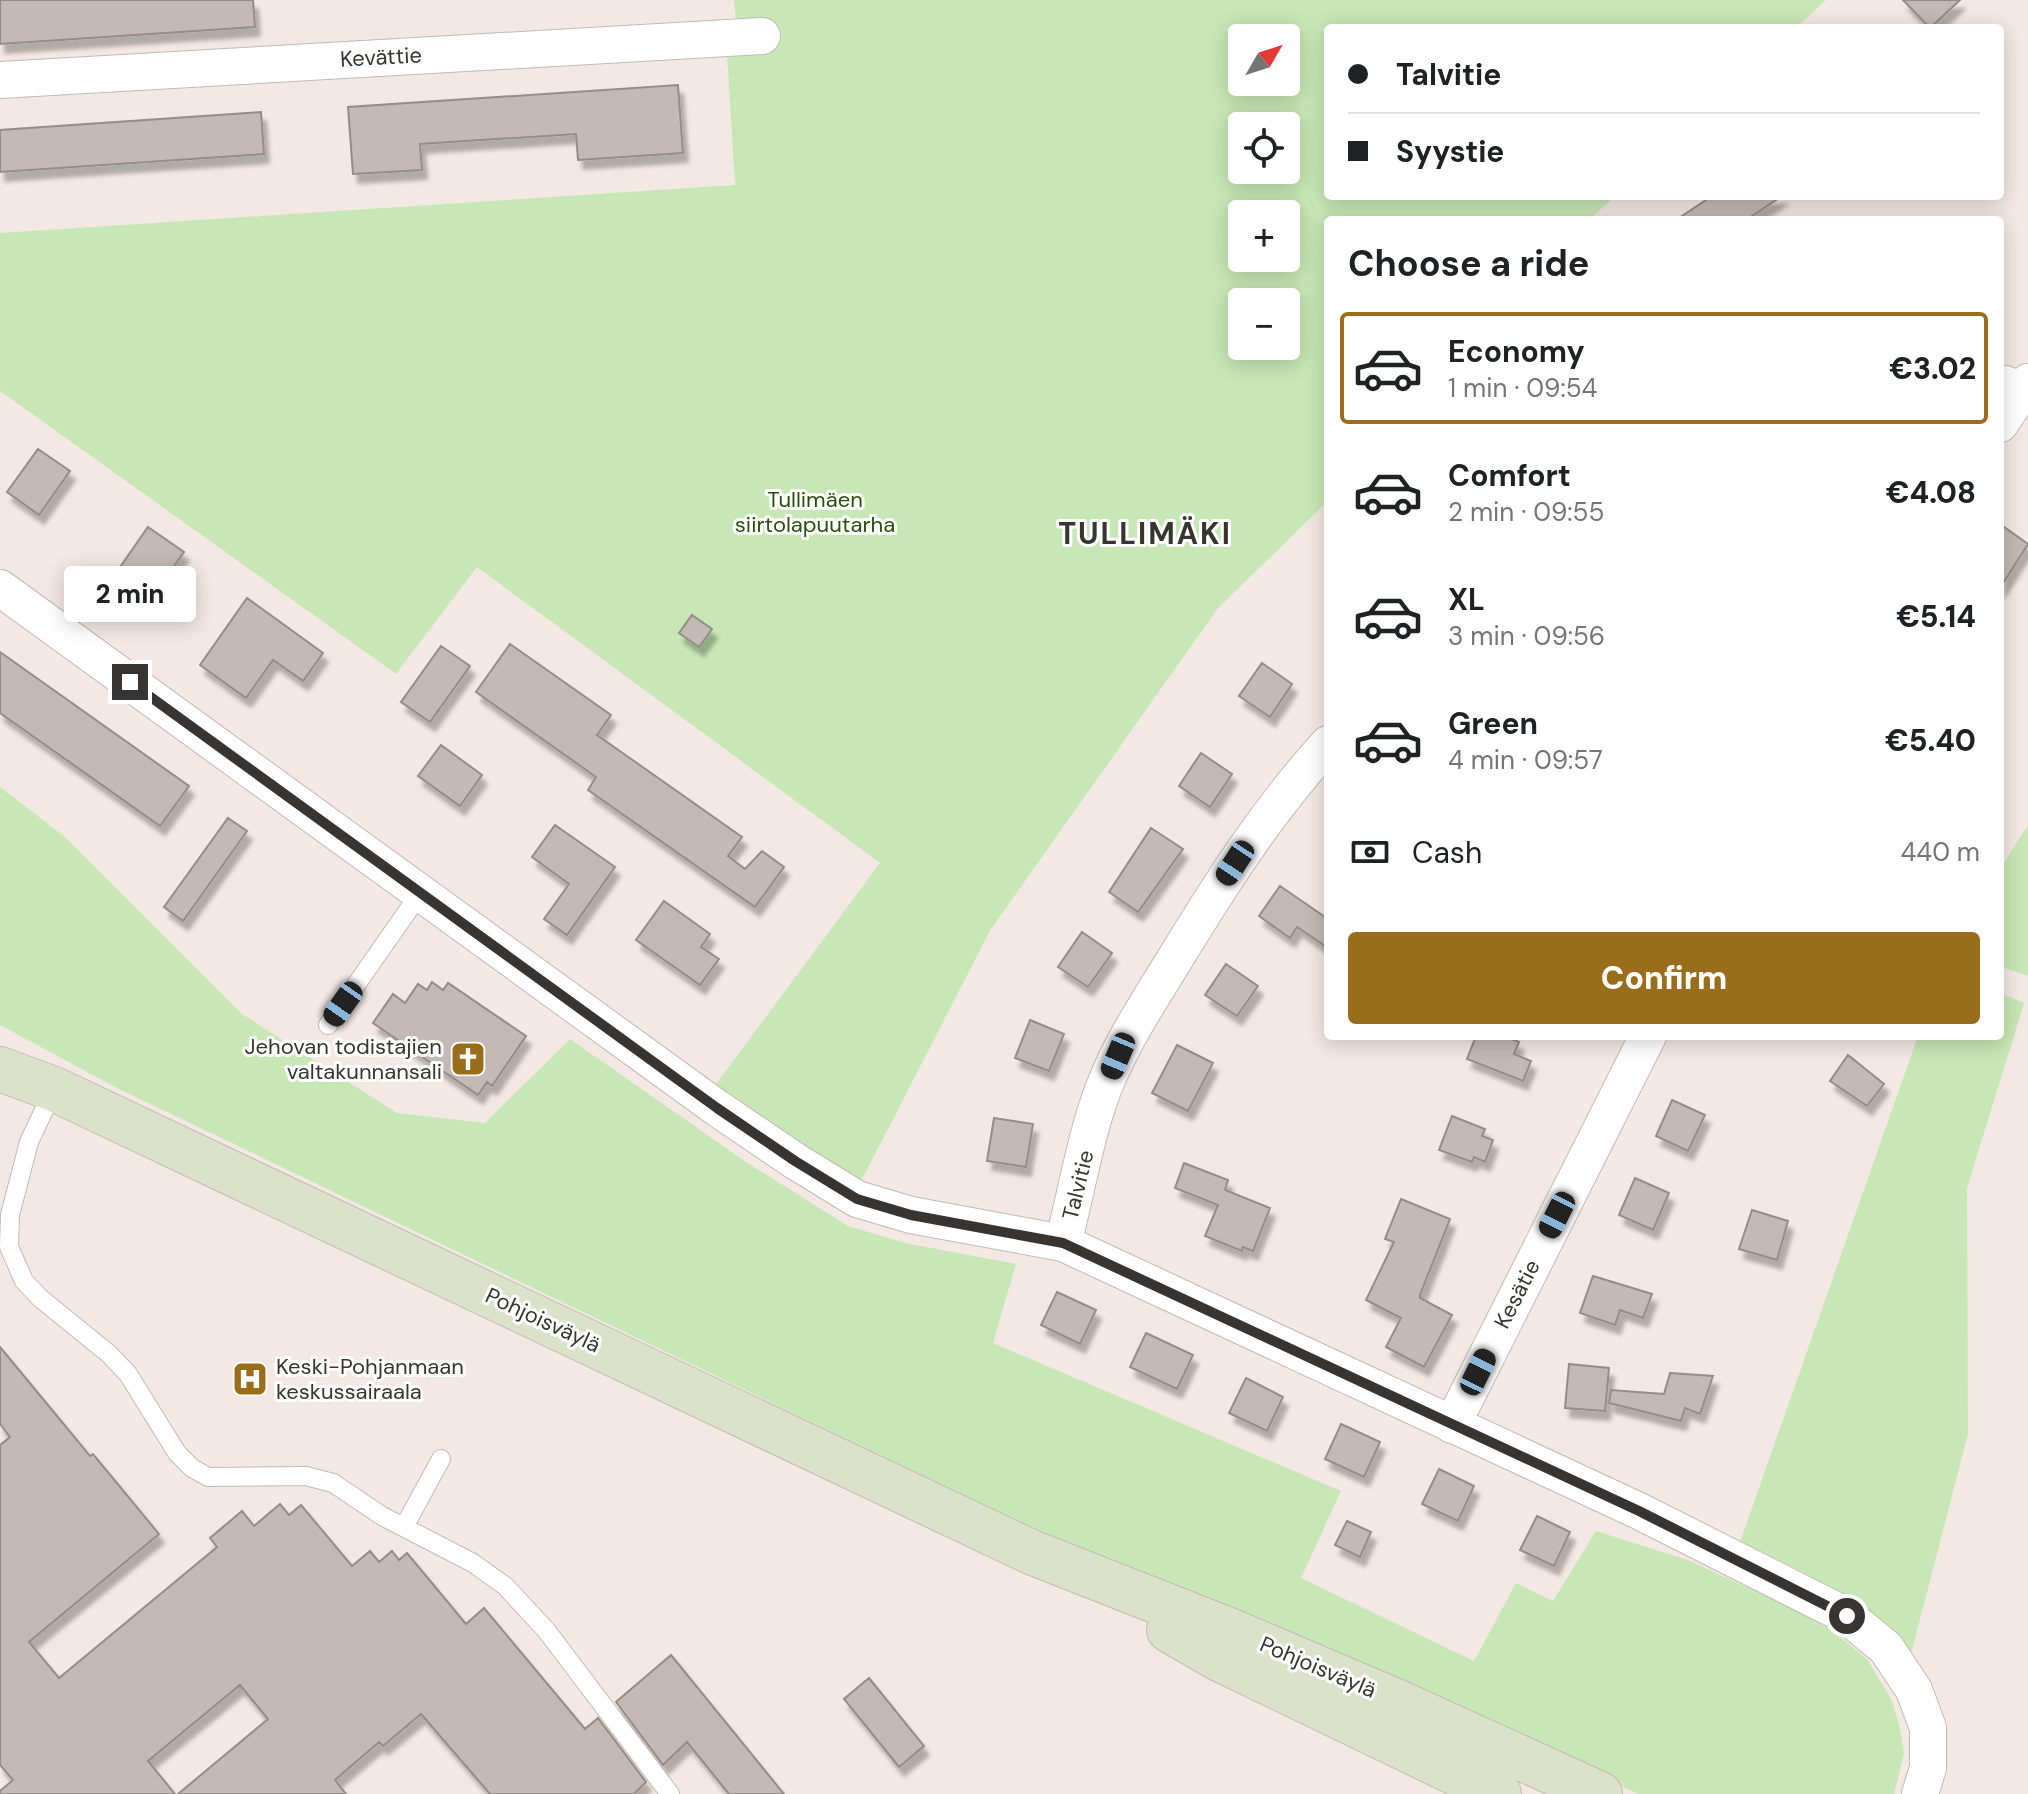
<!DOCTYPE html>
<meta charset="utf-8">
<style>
:root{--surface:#fff;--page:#f2f2f2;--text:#202124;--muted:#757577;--line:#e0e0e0;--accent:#9a6d1c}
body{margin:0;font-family:"DM Sans",sans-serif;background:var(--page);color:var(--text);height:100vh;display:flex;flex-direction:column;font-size:30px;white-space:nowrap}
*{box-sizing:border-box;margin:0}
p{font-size:26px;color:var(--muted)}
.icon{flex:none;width:44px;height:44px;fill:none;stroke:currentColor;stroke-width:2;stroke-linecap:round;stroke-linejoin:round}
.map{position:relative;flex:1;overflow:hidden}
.details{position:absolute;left:1324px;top:216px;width:680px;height:824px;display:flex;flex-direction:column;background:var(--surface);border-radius:8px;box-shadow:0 4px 20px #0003}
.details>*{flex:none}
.banner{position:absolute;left:1324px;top:24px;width:680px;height:176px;border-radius:8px;box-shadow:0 4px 20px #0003;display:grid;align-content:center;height:176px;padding:0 24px;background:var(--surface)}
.needle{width:52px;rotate:51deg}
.controls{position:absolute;left:1228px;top:24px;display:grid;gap:16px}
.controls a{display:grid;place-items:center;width:72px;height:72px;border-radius:8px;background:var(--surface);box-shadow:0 4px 20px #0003;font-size:40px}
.end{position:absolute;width:36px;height:36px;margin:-18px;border:10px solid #383432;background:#fff;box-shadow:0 0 0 4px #fff}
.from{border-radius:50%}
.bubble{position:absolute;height:56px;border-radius:8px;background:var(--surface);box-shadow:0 4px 20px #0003;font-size:26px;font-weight:800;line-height:56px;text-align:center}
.car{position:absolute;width:24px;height:48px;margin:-24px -12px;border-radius:10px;box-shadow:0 0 6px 2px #0007;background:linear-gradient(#222 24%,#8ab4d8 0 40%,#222 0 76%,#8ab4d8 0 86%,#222 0)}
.banner b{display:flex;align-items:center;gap:28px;height:76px;font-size:30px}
.banner b+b{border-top:2px solid var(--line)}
.banner i{width:20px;height:20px;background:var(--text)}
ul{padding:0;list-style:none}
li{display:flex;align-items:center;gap:24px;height:112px;margin:0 16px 12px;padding:0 8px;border:4px solid transparent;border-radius:8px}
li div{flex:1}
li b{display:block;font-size:30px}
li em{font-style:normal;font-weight:800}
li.active{border-color:var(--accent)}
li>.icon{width:72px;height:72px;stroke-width:1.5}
h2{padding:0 24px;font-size:36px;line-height:96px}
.pay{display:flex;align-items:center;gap:20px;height:88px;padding:0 24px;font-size:30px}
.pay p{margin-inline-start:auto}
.cta{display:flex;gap:16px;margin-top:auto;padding:16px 24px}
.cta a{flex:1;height:92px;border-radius:8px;background:var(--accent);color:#fff;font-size:32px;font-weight:800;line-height:92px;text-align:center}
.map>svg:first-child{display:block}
.green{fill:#c7e8b6;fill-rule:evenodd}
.building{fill:#c3b9b5;stroke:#968c88;stroke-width:2;filter:url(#shadow)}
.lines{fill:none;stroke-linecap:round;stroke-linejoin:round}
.lane-casing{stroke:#c4bab5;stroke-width:20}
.street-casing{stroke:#c4bab5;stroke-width:38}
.secondary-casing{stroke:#c4bab5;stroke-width:46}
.lane{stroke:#fff;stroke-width:18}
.street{stroke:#fff;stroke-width:36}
.secondary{stroke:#dbe2c9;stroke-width:44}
.route{stroke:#383432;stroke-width:10}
.labels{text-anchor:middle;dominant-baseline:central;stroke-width:6;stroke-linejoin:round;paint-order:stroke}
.street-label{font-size:22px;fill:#383432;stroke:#fff}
.park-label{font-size:22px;fill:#294e0d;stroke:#fff}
.poi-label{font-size:22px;fill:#383432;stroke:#fff;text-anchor:end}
.district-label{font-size:30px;font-weight:bold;letter-spacing:2px;fill:#383432;stroke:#fff}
</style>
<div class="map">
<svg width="2028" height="1794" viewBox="0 0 2028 1794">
<defs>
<filter id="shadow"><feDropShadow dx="5" dy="9" stdDeviation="2" flood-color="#0004"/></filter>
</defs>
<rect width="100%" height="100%" fill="#f3e8e4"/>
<!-- green -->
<path class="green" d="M734,0h1092l-30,28h-468v168h287l-26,24h-261v281l-110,107 -227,321 -132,256 -143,-101 164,-221 -403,-296 -81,107 -396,-283v-158l735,-48 -8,-132 9,-33zM1242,38h44v44h-44zM1242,126h44v44h-44zM1242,214h44v44h-44zM1242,302h44v44h-44z
M0,787l65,50 177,177 155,99 88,10 85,-84 176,123 102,64 57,17 111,21 -23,79 348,148 -40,87 173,83 42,-78 37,18 43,-70 92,29 107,50 39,22 33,27 25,42 8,28 4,25 -10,40h-256l-365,-167 -162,-61 -996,-479 -115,-62z
M2028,825v151l-28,-10v-97z
M2000,993l24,10 -57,185 1,246 -57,220 -53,-47 -53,-34 -65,-31 178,-506h82z"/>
<!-- building -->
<path class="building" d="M0,0h253l2,27 -255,17z
M1903,0h57l-30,28z
M678,85l5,68 -105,7 -2,-26 -156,10 2,26 -69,4 -5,-67z
M261,112l3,42 -264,18v-42z
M1712,196h70l-36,24h-70z
M38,449l32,22 -31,44 -32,-23z
M2000,524l28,20 -28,44z
M148,527l36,25 -31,43 -35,-25z
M247,598l76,55 -20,28 -30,-21 -27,38 -46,-33z
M692,615l20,14 -13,18 -20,-14z
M510,644l101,71 -14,20 145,102 -14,19 17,13 17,-18 22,16 -29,40 -167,-117 8,-13 -120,-85z
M441,646l29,20 -40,56 -29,-20z
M0,652l189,134 -29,40 -160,-113z
M1262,663l30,21 -22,33 -31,-21z
M441,745l41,30 -22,31 -42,-30z
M1201,753l31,21 -22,33 -31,-21z
M228,818l19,13 -64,90 -19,-14z
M555,825l60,42 -48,68 -23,-16 25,-35 -37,-27z
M1151,828l32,21 -45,63 -29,-20z
M1280,886l48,33v29l-31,-21 -7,11 -31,-22z
M664,901l46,33 -9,13 18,12 -19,26 -64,-45z
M1082,932l30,21 -24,34 -30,-20z
M1226,964l32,22 -21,30 -32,-21z
M432,982l11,8 5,-7 78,53 -34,50 -5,-4 -9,13 -105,-72 20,-29 12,9 13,-19 9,6z
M1030,1020l34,14 -15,37 -34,-13z
M1476,1036h29l14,6 -5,12 17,7 -8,20 -56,-22z
M1177,1045l36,18 -25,48 -36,-18z
M1848,1055l36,29 -17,22 -37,-25z
M1672,1100l33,15 -17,36 -32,-15z
M1452,1116l33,13 -3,7 11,4 -8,22 -11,-5 -2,5 -33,-12z
M994,1118l39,6 -7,43 -39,-6z
M1184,1163l44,17 -3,10 45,18 -17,43 -10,-4 -1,4 -37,-15 13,-31 -43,-17z
M1635,1178l34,15 -16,37 -34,-15z
M1401,1199l49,20 -30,76v3l32,17 -28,52 -38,-20 15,-29 -35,-18 28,-58 -9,-3z
M1752,1210l36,11 -11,39 -38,-11z
M1593,1276l59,18 -9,24 -23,-8 -5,15 -35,-12z
M1057,1292l39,18 -16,34 -39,-19z
M1146,1333l47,22 -16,34 -47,-22z
M0,1347l90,109 3,-2 66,80 -130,108 30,36 158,-131 -7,-9 32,-27 12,15 26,-22 9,11 12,-10 51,61 18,-15 9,11 13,-11 7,9 8,-7 59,71 18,-16 101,121 13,-11 48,64 -12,12h-144l-69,-80 -38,32 -4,-4 -44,38 11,14h-168l90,-75 -28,-34 -92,76 27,33h-175v-3l13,-11 -13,-15v-320l10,-8 -10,-13z
M1569,1364l40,4 -4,43 -40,-3z
M1670,1373l43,3 -13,38 -15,-6 -4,13 -72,-18 2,-13 53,4z
M1246,1378l37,19 -16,34 -38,-18z
M1341,1424l39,18 -16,35 -39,-18z
M1439,1469l35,17 -16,35 -36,-17z
M1537,1516l33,16 -16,34 -34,-16z
M1347,1521l24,11 -11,25 -25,-12z
M671,1655l113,139h-55l-42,-52 -24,23 -47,-63z
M869,1678l55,68 -25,21 -55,-68z"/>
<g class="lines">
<defs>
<path id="lane" d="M2000,378l7,-3 20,8
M328,1025l93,-133
M54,1089l-25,53 -19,73 -1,32 15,34 16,17 69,56 19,20 49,79 15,15 16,9 98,-1 27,7 49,33 91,47 32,23 41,44 124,164
M404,1527l37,-68"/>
<path id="street" d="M0,80l762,-44
M2000,424l28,-42
M0,588l717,520 78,53 62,38 54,16 152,28 576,268 208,105 39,32 28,42 14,38v40l-8,26
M1063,1243c12,-44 20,-94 34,-136 16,-52 48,-99 76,-145 47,-77 94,-151 155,-218
M1452,1425l196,-389"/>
<path id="secondary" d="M0,1069l54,20 977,463 203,80 164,70 202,92
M1169,1630l50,29 280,135"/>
</defs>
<!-- lane casing -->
<use href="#lane" class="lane-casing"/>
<!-- street casing -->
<use href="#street" class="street-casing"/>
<!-- secondary casing -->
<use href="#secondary" class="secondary-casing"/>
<!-- lane -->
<use href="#lane" class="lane"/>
<!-- street -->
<use href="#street" class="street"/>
<!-- secondary -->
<use href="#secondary" class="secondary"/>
</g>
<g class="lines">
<!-- route -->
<path class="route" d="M130,682l587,426 78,53 62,38 54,16 152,28 576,268 208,105"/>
</g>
<!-- icons -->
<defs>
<symbol id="church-square" viewBox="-11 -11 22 22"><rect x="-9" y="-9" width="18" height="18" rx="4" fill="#9a6d1c" stroke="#fff"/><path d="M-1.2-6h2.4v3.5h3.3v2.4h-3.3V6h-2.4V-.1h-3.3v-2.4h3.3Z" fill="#fff"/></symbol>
<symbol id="hospital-square" viewBox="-11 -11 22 22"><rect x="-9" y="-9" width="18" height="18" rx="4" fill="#9a6d1c" stroke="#fff"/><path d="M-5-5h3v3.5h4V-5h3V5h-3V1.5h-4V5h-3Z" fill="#fff"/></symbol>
</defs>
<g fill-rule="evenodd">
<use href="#church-square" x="448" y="1039" width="40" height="40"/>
<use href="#hospital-square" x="230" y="1359" width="40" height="40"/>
</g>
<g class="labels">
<!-- street labels -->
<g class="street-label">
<text transform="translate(381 57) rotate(-3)">Kevättie</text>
<text transform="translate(1078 1185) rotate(-76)">Talvitie</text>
<text transform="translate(1517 1294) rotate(-63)">Kesätie</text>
<text transform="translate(543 1320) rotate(25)">Pohjoisväylä</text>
<text transform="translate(1318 1667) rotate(23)">Pohjoisväylä</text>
</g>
<!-- park labels -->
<g class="park-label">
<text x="815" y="499">Tullimäen<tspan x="815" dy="25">siirtolapuutarha</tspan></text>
</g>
<!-- poi labels -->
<g class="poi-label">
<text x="442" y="1046">Jehovan todistajien<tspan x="442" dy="25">valtakunnansali</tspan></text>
<text x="276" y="1366" text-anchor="start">Keski-Pohjanmaan<tspan x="276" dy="25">keskussairaala</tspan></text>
</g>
<!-- district labels -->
<g class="district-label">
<text x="1145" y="533">TULLIMÄKI</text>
</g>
</g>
</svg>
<div class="controls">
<a><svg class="needle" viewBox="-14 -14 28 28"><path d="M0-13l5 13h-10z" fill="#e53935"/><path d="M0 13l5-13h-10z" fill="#757577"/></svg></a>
<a><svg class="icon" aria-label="locate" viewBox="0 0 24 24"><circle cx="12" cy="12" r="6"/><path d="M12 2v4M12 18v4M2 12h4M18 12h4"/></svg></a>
<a>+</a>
<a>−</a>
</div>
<i class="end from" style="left:1847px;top:1616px"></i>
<i class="end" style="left:130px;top:682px"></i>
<div class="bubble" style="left:64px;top:566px;width:132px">2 min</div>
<i class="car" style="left:1235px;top:863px;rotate:213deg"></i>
<i class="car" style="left:343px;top:1004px;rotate:215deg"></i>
<i class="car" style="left:1118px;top:1056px;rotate:203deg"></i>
<i class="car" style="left:1557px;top:1215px;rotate:207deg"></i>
<i class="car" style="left:1478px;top:1372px;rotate:26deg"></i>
<div class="banner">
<b><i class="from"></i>Talvitie</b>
<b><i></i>Syystie</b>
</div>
<section class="details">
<h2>Choose a ride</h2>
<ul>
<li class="active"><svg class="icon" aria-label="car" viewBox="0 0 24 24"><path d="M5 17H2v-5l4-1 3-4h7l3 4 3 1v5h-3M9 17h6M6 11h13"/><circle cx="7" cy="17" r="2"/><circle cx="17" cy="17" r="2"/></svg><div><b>Economy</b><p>1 min · 09:54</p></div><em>€3.02</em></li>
<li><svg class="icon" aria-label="car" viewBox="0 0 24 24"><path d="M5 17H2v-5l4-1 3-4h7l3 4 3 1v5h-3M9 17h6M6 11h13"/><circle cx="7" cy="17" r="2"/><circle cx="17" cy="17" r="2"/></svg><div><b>Comfort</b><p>2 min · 09:55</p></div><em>€4.08</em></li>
<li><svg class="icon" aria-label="car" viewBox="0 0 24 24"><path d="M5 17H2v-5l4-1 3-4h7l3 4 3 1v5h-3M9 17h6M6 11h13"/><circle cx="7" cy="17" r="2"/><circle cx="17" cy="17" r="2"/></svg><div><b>XL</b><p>3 min · 09:56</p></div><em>€5.14</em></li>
<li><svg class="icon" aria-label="car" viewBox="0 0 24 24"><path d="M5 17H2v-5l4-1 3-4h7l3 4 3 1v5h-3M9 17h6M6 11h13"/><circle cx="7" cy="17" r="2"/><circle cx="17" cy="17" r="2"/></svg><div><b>Green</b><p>4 min · 09:57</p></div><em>€5.40</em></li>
</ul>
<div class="pay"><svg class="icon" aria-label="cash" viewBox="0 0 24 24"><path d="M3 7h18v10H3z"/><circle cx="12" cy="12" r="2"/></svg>Cash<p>440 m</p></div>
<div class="cta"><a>Confirm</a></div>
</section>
</div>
